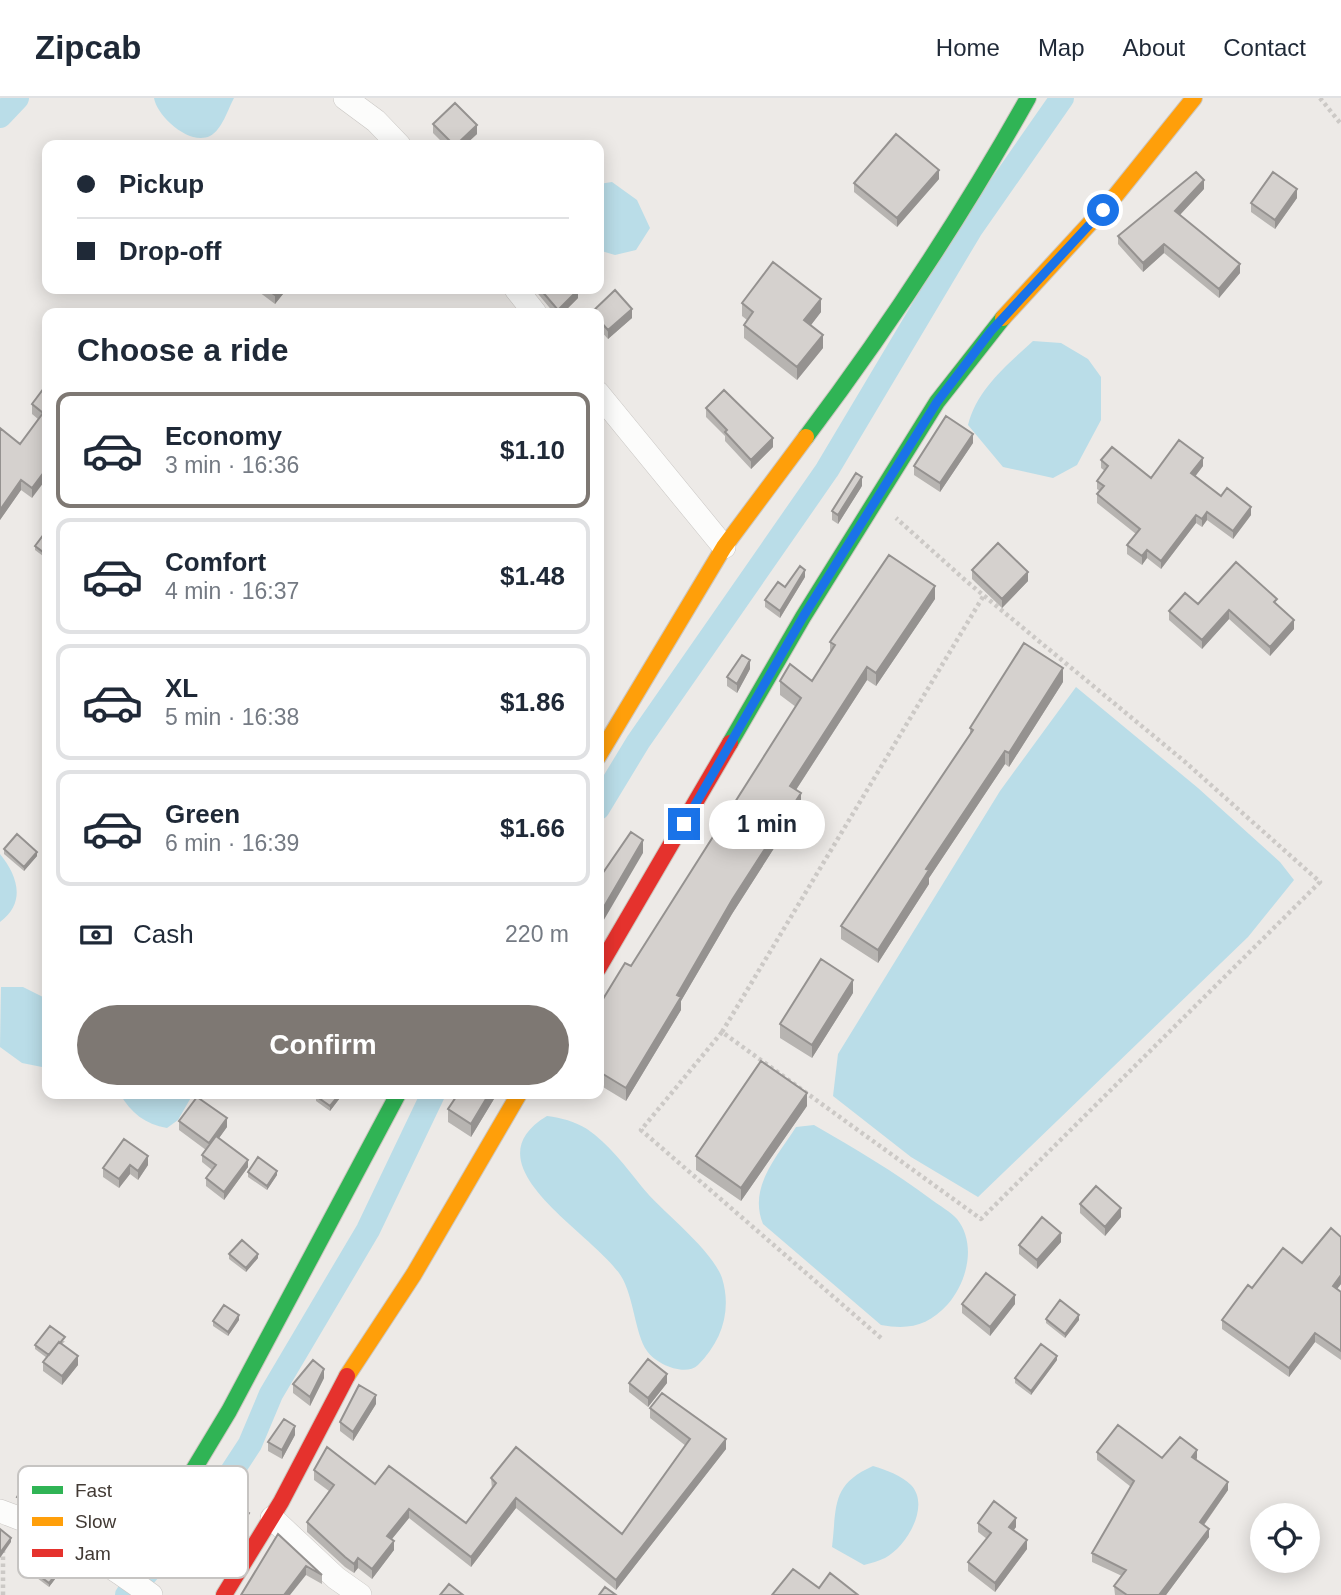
<!DOCTYPE html>
<meta charset="utf-8">
<style>
:root{--surface:#fff;--page:#f6f6f7;--text:#1f2937;--muted:#747a83;--line:#e0e1e3;--accent:#7e7873}
body{margin:0;font-family:Helvetica,sans-serif;background:var(--page);color:var(--text);height:100vh;display:flex;flex-direction:column;font-size:26px;white-space:nowrap}
*{box-sizing:border-box;margin:0}
p{font-size:23px;color:var(--muted)}
.icon{flex:none;width:38px;height:38px;fill:none;stroke:currentColor;stroke-width:2;stroke-linecap:round;stroke-linejoin:round}
.map{position:relative;flex:1;overflow:hidden}
.details{position:absolute;left:42px;top:210px;width:562px;height:791px;display:flex;flex-direction:column;background:var(--surface);border-radius:14px;box-shadow:0 4px 18px #0003}
.details>*{flex:none}
.top-card{position:absolute;left:42px;top:42px;width:562px;height:154px;border-radius:14px;box-shadow:0 4px 18px #0003;display:grid;align-content:center;height:154px;padding:0 35px;background:var(--surface)}
.controls{position:absolute;left:1250px;top:1405px;display:grid;gap:14px}
.controls a{display:grid;place-items:center;width:70px;height:70px;border-radius:50%;background:var(--surface);box-shadow:0 4px 18px #0003;font-size:35px}
.end{position:absolute;width:32px;height:32px;margin:-16px;border:9px solid #1a73e8;background:#fff;box-shadow:0 0 0 4px #fff}
.from{border-radius:50%}
.bubble{position:absolute;height:49px;border-radius:24px;background:var(--surface);box-shadow:0 4px 18px #0003;font-size:23px;font-weight:700;line-height:49px;text-align:center}
.top-card b{display:flex;align-items:center;gap:24px;height:66px;font-size:26px}
.top-card b+b{border-top:2px solid var(--line)}
.top-card i{width:18px;height:18px;background:var(--text)}
ul{padding:0;list-style:none}
li{display:flex;align-items:center;gap:21px;height:116px;margin:0 14px 10px;padding:0 21px;border:4px solid var(--line);border-radius:14px}
li div{flex:1}
li b{display:block;font-size:26px}
li em{font-style:normal;font-weight:700}
li.selected{border-color:var(--accent)}
li>.icon{width:63px;height:63px;stroke-width:1.5}
h2{padding:0 35px;font-size:32px;line-height:84px}
.pay{display:flex;align-items:center;gap:18px;height:77px;padding:0 35px;font-size:26px}
.pay p{margin-inline-start:auto}
.action{display:flex;gap:14px;margin-top:auto;padding:14px 35px}
.action a{flex:1;height:80px;border-radius:42px;background:var(--accent);color:#fff;font-size:28px;font-weight:700;line-height:80px;text-align:center}
header{display:flex;align-items:center;gap:42px;box-sizing:border-box;height:98px;padding:0 35px;background:var(--surface);border-bottom:2px solid var(--line)}
header strong{font-size:33px}
nav{display:flex;gap:38px;margin-inline-start:auto;font-size:24px}
.map>svg:first-child{display:block}
.water{fill:#badde8}
.lines{fill:none;stroke-linecap:round;stroke-linejoin:round}
.canal{stroke:#badde8;stroke-width:24}
.street-casing{stroke:#c9c6c3;stroke-width:24}
.fast-casing{stroke:#ccc6be;stroke-width:18}
.slow-casing{stroke:#ccc6be;stroke-width:18}
.jam-casing{stroke:#ccc6be;stroke-width:18}
.path{stroke:#ccc9c6;stroke-width:4.5;stroke-dasharray:3.5 3.5;stroke-linecap:butt}
.street{stroke:#fcfcfb;stroke-width:23}
.fast{stroke:#30b455;stroke-width:16}
.slow{stroke:#ff9f0a;stroke-width:16}
.jam{stroke:#e5322d;stroke-width:16}
.wall{fill:#b7b4b1}
.shaded-wall{fill:#959290}
.building{fill:#d5d1ce;stroke:#959290;stroke-width:2}
.route{stroke:#1a73e8;stroke-width:9}
.key{fill:#fff;stroke:#c6c4c2;stroke-width:2}
.key-label{font-size:19px;fill:#423a34}
</style>
<header>
<strong>Zipcab</strong>
<nav><a>Home</a><a>Map</a><a>About</a><a>Contact</a></nav>
</header>
<div class="map">
<svg width="1341" height="1497" viewBox="0 0 1341 1497">
<rect width="100%" height="100%" fill="#edeae7"/>
<!-- water -->
<path class="water" d="M154,0h80c-6,11 -12,32 -24,38 -21,10 -53,-20 -56,-38z
M612,84l25,18 13,28 -14,22 -21,5 -17,-5 1,-66z
M1033,243l28,2 27,16 13,18v43l-24,45 -24,13 -50,-11 -35,-42c9,-36 39,-60 65,-84z
M1076,589l122,101 82,74 14,18 -46,57 -270,260 -67,-40 -78,-61 5,-42 162,-263z
M0,756c17,21 27,48 0,68z
M1,889h22l24,12v69l-25,-5 -22,-16z
M120,996h73l-15,26 -11,8c-22,-4 -36,-15 -47,-34z
M547,1018c15,2 27,5 40,13 21,14 39,38 55,58 19,24 70,62 80,91 10,32 0,63 -24,87 -13,12 -42,-1 -51,-14 -12,-17 -13,-54 -26,-75 -27,-43 -156,-111 -74,-160z
M814,1027c40,23 81,47 118,75 8,6 19,12 25,19 20,25 10,63 -9,85 -20,22 -39,26 -67,21l-118,-101c-15,-37 14,-67 33,-97z
M873,1368c13,4 28,9 38,19 20,21 -5,62 -26,73 -6,3 -14,5 -21,7l-32,-18c5,-42 -1,-62 41,-81z"/>
<g class="lines">
<!-- canal -->
<path class="canal" d="M0,18l17,-18
M598,710l40,-66 189,-272 143,-240 92,-132
M127,1497l91,-102 32,-49 21,-50 97,-164 65,-136"/>
<defs>
<path id="street" d="M345,0l31,23 23,24
M516,191l19,24
M598,295l126,154
M0,1413c60,21 100,47 151,84
M272,1420l64,60 24,17"/>
<path id="fast" d="M806,339c79,-105 158,-225 222,-339
M730,645l73,-126 134,-215 66,-84
M84,1450l51,-3 18,-8 76,-126 169,-317"/>
<path id="slow" d="M1003,220l113,-123 78,-97
M598,659l126,-210 82,-110
M347,1278l67,-102 105,-180"/>
<path id="jam" d="M598,871l132,-226
M224,1497l57,-93 66,-126"/>
</defs>
<!-- street casing -->
<use href="#street" class="street-casing"/>
<!-- fast casing -->
<use href="#fast" class="fast-casing"/>
<!-- slow casing -->
<use href="#slow" class="slow-casing"/>
<!-- jam casing -->
<use href="#jam" class="jam-casing"/>
<!-- path -->
<path class="path" d="M1320,0l21,26
M722,934l262,-437
M881,1240l-240,-208 81,-98 259,187 339,-337 -136,-121 -219,-181 -69,-62
M3,1497v-46"/>
<!-- street -->
<use href="#street" class="street"/>
<!-- fast -->
<use href="#fast" class="fast"/>
<!-- slow -->
<use href="#slow" class="slow"/>
<!-- jam -->
<use href="#jam" class="jam"/>
</g>
<!-- wall -->
<path class="wall" d="M433,26l44,10 -12,11h-20l-12,-12z
M939,81l-42,48 -43,-35v-9z
M1204,91l-24,26 60,58 -21,25 -55,-45 -21,19 -25,-28v-8z
M1297,100l-22,31 -24,-17v-9z
M255,191h32l-12,15z
M534,191h43l1,9 -15,15h-9z
M742,205l79,9 -10,13 12,23 -26,32 -53,-42v-13l3,-5 -5,-4z
M592,214l40,6 -24,21 -10,-11v-15h-6z
M47,286l-15,114 -11,-8 -21,30v-92l20,16 18,-25 -6,-5v-10z
M706,310l67,39 -22,22 -26,-28v-5l-19,-19z
M973,345l-33,49 -26,-17v-9z
M1101,362l50,18 52,-12 -8,10 26,20 30,19 -18,24 -26,-19 -5,7 -6,-4 -35,46 -14,-11 -5,7 -15,-11v-9l9,-11 -39,-31v-9l3,-3 -3,-2v-8l8,-10 -4,-3z
M862,388l-24,38 -6,-4v-9z
M47,432v29l-12,-9v-4z
M972,472l56,11 -26,27 -30,-29z
M805,479l-25,41 -15,-11v-7l20,-13z
M935,501l-59,87 -9,-6 -71,110 5,16 -69,108 -51,87v9l-55,91 -28,-17v-87l5,2 28,-33 165,-259 -16,-12v-14h32l18,-27v-12z
M1198,506h79l17,25 -24,27 -41,-37 -27,30 -33,-29v-9z
M750,571l-13,24 -10,-7v-9z
M1063,584l-54,85 -4,-3 -76,114v6l-51,79 -37,-24v-13l129,-191v-7z
M4,751l33,7 -13,15 -20,-17z
M853,895l-41,65 -32,-20v-14z
M343,996l-13,17 -14,-10v-5z
M464,996h33l-26,43 -23,-15v-13z
M807,1008l-66,95 -45,-31v-14z
M179,1023l48,6 -8,11 29,29 -24,33 -18,-14v-8l6,-8 -10,-8v-7l4,-5 -27,-20z
M148,1058v9l-10,15 -8,-6 -11,14 -16,-11v-9z
M248,1074l29,3 -10,15 -19,-13z
M1080,1106l41,13 -16,19 -25,-23z
M1341,1139v47l-4,5 4,3v68l-26,-18 -26,35 -67,-48v-9l30,-32 50,-25z
M1061,1144l-24,27 -18,-15v-9z
M229,1156l29,4 -12,14 -17,-13z
M962,1206h53l-25,32 -28,-23z
M1046,1221l33,1 -14,18 -19,-15z
M239,1222l-11,16 -15,-10v-5z
M65,1243l-3,3 16,21 -16,20 -19,-14v-9l4,-4 -12,-9v-4z
M1057,1262l-26,35 -16,-12v-5z
M324,1280l-14,28 -17,-13v-9z
M629,1285h38l-19,24 -19,-15z
M376,1306l-23,37 -13,-10v-9z
M650,1310l76,41 -110,141 -100,-82 -45,59 -62,-49 -17,21 2,11 -22,29 -14,-11 -4,5 -9,-6 -38,-35v-10l22,-31 -15,-11v-10l61,14 91,39 26,-34 -1,-11 131,56 64,-88 -36,-28z
M295,1337l-13,24 -14,-8v-9z
M1097,1354l65,6h35l-1,2 32,30 -24,35 5,12 -43,58h-51l-1,-9 8,-10 -30,-14v-9l39,-66 -34,-27z
M17,1399l72,24 -5,8 -6,1 -61,-28z
M249,1419l-11,18 -7,-5v-4z
M978,1425l38,4 -2,3 13,19 -32,43 -27,-21v-9l19,-23 -9,-7z
M278,1436l44,41v9l-16,-9z
M62,1472l-13,17 -16,-12v-4z"/>
<!-- shaded-wall -->
<path class="shaded-wall" d="M477,27v9l-12,11h-9z
M939,72v9l-42,48v-9z
M1204,82v9l-29,31v-9z
M1297,91v9l-22,31v-9z
M1164,146v9l-21,19v-9z
M1240,166v9l-21,25v-9z
M280,191h7l-12,15v-9z
M578,192v8l-15,15h-5v-3z
M821,201v13l-17,22v-14z
M632,211v9l-24,21v-9z
M823,237v13l-26,32v-13z
M973,336v9l-33,49v-9z
M773,340v9l-22,22v-9z
M1203,360v8l-12,16v-9z
M47,370v10l-15,20v-10z
M862,379v9l-24,38v-9z
M21,382v10l-21,30v-10z
M1251,409v8l-18,24v-8z
M1207,414v8l-5,7v-8z
M1196,417v8l-35,46v-8z
M1147,452v8l-5,7v-9z
M805,472v7l-25,41v-7z
M1028,474v9l-26,27v-9z
M935,488v13l-59,87v-13z
M1229,512v9l-27,30v-9z
M1294,522v9l-24,27v-9z
M750,562v9l-13,24v-9z
M867,569v13l-77,119v-13z
M1063,570v14l-54,85v-14z
M1005,653v13l-76,114v6l-51,79v-13l48,-81z
M801,695v13l-69,108 -51,87v9l-55,91v-13l51,-93 55,-95z
M643,742v13l-45,77v-13z
M37,754v4l-13,15v-4z
M853,882v13l-41,65v-13z
M807,995v13l-66,95v-13z
M340,996h3l-13,17v-5z
M489,996h8l-26,43v-13z
M227,1020v9l-18,25v-9z
M148,1058v9l-10,15v-9z
M248,1062v7l-24,33v-8z
M130,1067v9l-11,14v-9z
M277,1073v4l-10,15v-4z
M1121,1110v9l-16,19v-9z
M1061,1135v9l-24,27v-9z
M258,1156v4l-12,14v-4z
M1341,1177v9l-8,10v-8z
M1015,1197v9l-25,32v-9z
M239,1217v5l-11,16v-4z
M1079,1217v5l-14,18v-4z
M1315,1235v9l-26,35v-9z
M78,1258v9l-16,20v-9z
M1057,1258v4l-26,35v-4z
M324,1271v9l-14,28v-9z
M667,1276v9l-19,24v-9z
M376,1297v9l-23,37v-9z
M295,1328v9l-13,24v-9z
M726,1341v10l-110,141v-10z
M1197,1352v8l-5,7v-8z
M1228,1384v8l-28,40v-8z
M516,1400v10l-45,59v-10z
M409,1411v9l-22,27v-9z
M249,1415v4l-11,18v-5z
M89,1419v4l-5,8 -6,1v-4z
M1016,1420v9l-7,9v-9z
M1209,1431v8l-43,58h-7z
M11,1440v4l-11,16v-5z
M1027,1442v9l-32,43v-9z
M394,1443v9l-22,29v-10z
M358,1460v10l-4,5v-9z
M62,1468v4l-13,17v-4z
M306,1468v9l-16,20h-6z"/>
<!-- building -->
<path class="building" d="M455,5l22,22 -21,20h-2l-21,-21z
M896,36l43,36 -42,48 -43,-35z
M1196,74l8,8 -29,31 65,53 -21,25 -55,-45 -21,19 -25,-27z
M1273,74l24,17 -22,31 -24,-17z
M773,164l48,37 -17,21 19,15 -26,32 -53,-42 9,-13 -11,-9z
M266,191h14l-5,6z
M540,191h37l1,1 -20,20z
M615,192l17,19 -24,21 -10,-11v-6h-5l-1,-1z
M47,286v84l-15,20 -11,-8 -21,30v-82l20,16 23,-31 -11,-9z
M724,292l49,48 -22,22 -26,-28 2,-2 -21,-22z
M946,318l27,18 -33,49 -26,-17z
M1179,342l24,18 -12,15 30,23 6,-8 24,19 -18,24 -26,-19 -5,7 -6,-4 -35,46 -14,-11 -5,6 -15,-11 13,-16 -43,-35 7,-8 -7,-5 11,-15 -7,-6 11,-13 39,31z
M856,375l6,4 -24,38 -6,-4z
M47,432v25l-12,-9z
M998,445l30,29 -26,27 -30,-29z
M889,457l46,31 -59,87 -9,-6 -77,119 11,7 -69,107 -55,95 4,2 -55,91 -28,-17v-74l5,2 22,-36 6,3 170,-268 -21,-17 10,-17 22,17 23,-36 -5,-3z
M1236,464l41,37 -3,3 20,18 -24,27 -41,-37 -27,30 -33,-29 16,-18 13,11z
M800,468l5,4 -25,41 -15,-11 13,-18 7,5z
M1024,545l39,25 -54,85 -4,-2 -79,118 3,1 -51,80 -37,-24 132,-196 -3,-2z
M742,557l8,5 -13,24 -10,-7z
M631,734l12,8 -45,77v-37z
M17,736l20,18 -13,15 -20,-18z
M821,861l32,21 -41,65 -32,-21z
M761,963l46,32 -66,95 -45,-32z
M318,996h22l-10,12 -14,-10z
M458,996h31l-18,30 -23,-15z
M197,999l30,21 -18,25 -30,-22z
M216,1038l32,24 -24,32 -18,-14 10,-13 -14,-10z
M124,1041l24,17 -10,15 -8,-6 -11,14 -16,-11z
M258,1059l19,14 -10,15 -19,-14z
M1096,1088l25,22 -16,19 -25,-23z
M1042,1119l19,16 -24,27 -18,-15z
M1331,1130l10,9v38l-8,11 8,6v59l-26,-18 -26,35 -67,-48 26,-35 4,3 31,-40 19,15z
M242,1142l16,14 -12,14 -17,-14z
M986,1175l29,22 -25,32 -28,-23z
M1060,1202l19,15 -14,19 -19,-15z
M224,1207l15,10 -11,17 -15,-11z
M50,1228l15,11 -5,6 -1,-1 -10,13 -14,-10z
M59,1244l19,14 -16,20 -19,-14z
M1041,1246l16,12 -26,35 -16,-13z
M648,1261l19,15 -19,24 -19,-15z
M313,1262l11,9 -14,28 -17,-13z
M359,1287l17,10 -23,37 -13,-10z
M662,1295l64,46 -110,141 -100,-82 -45,59 -62,-48 -22,27 7,5 -22,28 -14,-11 -4,6 -9,-7 -38,-35 27,-37 -20,-15 13,-23 48,37 14,-18 77,57 30,-40 -5,-5 25,-31 106,87 68,-95 -40,-31z
M284,1321l11,7 -13,24 -14,-8z
M1118,1327l44,33 18,-21 17,13 -5,7 36,25 -28,40 9,7 -50,66h-32l-13,-9 12,-16 -34,-17 42,-72 -37,-29z
M27,1383l62,36 -5,7 -6,2 -61,-29z
M994,1403l22,17 -7,9 18,13 -32,43 -27,-21 23,-29 -13,-10z
M242,1411l7,4 -11,17 -7,-4z
M0,1431l11,9 -11,15z
M278,1436l44,41 -16,-9 -22,29h-43z
M46,1456l16,12 -13,17 -16,-12z
M793,1471l26,19 11,-15 28,22h-86z
M449,1486l14,11h-23z
M605,1489l11,8h-17z"/>
<g class="lines">
<!-- route -->
<path class="route" d="M684,726l119,-207 134,-215 54,-71 112,-121"/>
</g>
<!-- legend -->
<rect x="18" y="1368" width="230" height="112" rx="10" class="key"/>
<rect x="32" y="1388" width="31" height="8" fill="#30b455"/>
<rect x="32" y="1419" width="31" height="9" fill="#ff9f0a"/>
<rect x="32" y="1451" width="31" height="8" fill="#e5322d"/>
<g class="key-label">
<text x="75" y="1399">Fast</text>
<text x="75" y="1430">Slow</text>
<text x="75" y="1462">Jam</text>
</g>
</svg>
<div class="controls">
<a><svg class="icon" aria-label="locate" viewBox="0 0 24 24"><circle cx="12" cy="12" r="6"/><path d="M12 2v4M12 18v4M2 12h4M18 12h4"/></svg></a>
</div>
<i class="end from" style="left:1103px;top:112px"></i>
<i class="end" style="left:684px;top:726px"></i>
<div class="bubble" style="left:709px;top:702px;width:116px">1 min</div>
<div class="top-card">
<b><i class="from"></i>Pickup</b>
<b><i></i>Drop-off</b>
</div>
<section class="details">
<h2>Choose a ride</h2>
<ul>
<li class="selected"><svg class="icon" aria-label="car" viewBox="0 0 24 24"><path d="M5 17H2v-5l4-1 3-4h7l3 4 3 1v5h-3M9 17h6M6 11h13"/><circle cx="7" cy="17" r="2"/><circle cx="17" cy="17" r="2"/></svg><div><b>Economy</b><p>3 min · 16:36</p></div><em>$1.10</em></li>
<li><svg class="icon" aria-label="car" viewBox="0 0 24 24"><path d="M5 17H2v-5l4-1 3-4h7l3 4 3 1v5h-3M9 17h6M6 11h13"/><circle cx="7" cy="17" r="2"/><circle cx="17" cy="17" r="2"/></svg><div><b>Comfort</b><p>4 min · 16:37</p></div><em>$1.48</em></li>
<li><svg class="icon" aria-label="car" viewBox="0 0 24 24"><path d="M5 17H2v-5l4-1 3-4h7l3 4 3 1v5h-3M9 17h6M6 11h13"/><circle cx="7" cy="17" r="2"/><circle cx="17" cy="17" r="2"/></svg><div><b>XL</b><p>5 min · 16:38</p></div><em>$1.86</em></li>
<li><svg class="icon" aria-label="car" viewBox="0 0 24 24"><path d="M5 17H2v-5l4-1 3-4h7l3 4 3 1v5h-3M9 17h6M6 11h13"/><circle cx="7" cy="17" r="2"/><circle cx="17" cy="17" r="2"/></svg><div><b>Green</b><p>6 min · 16:39</p></div><em>$1.66</em></li>
</ul>
<div class="pay"><svg class="icon" aria-label="cash" viewBox="0 0 24 24"><path d="M3 7h18v10H3z"/><circle cx="12" cy="12" r="2"/></svg>Cash<p>220 m</p></div>
<div class="action"><a>Confirm</a></div>
</section>
</div>
